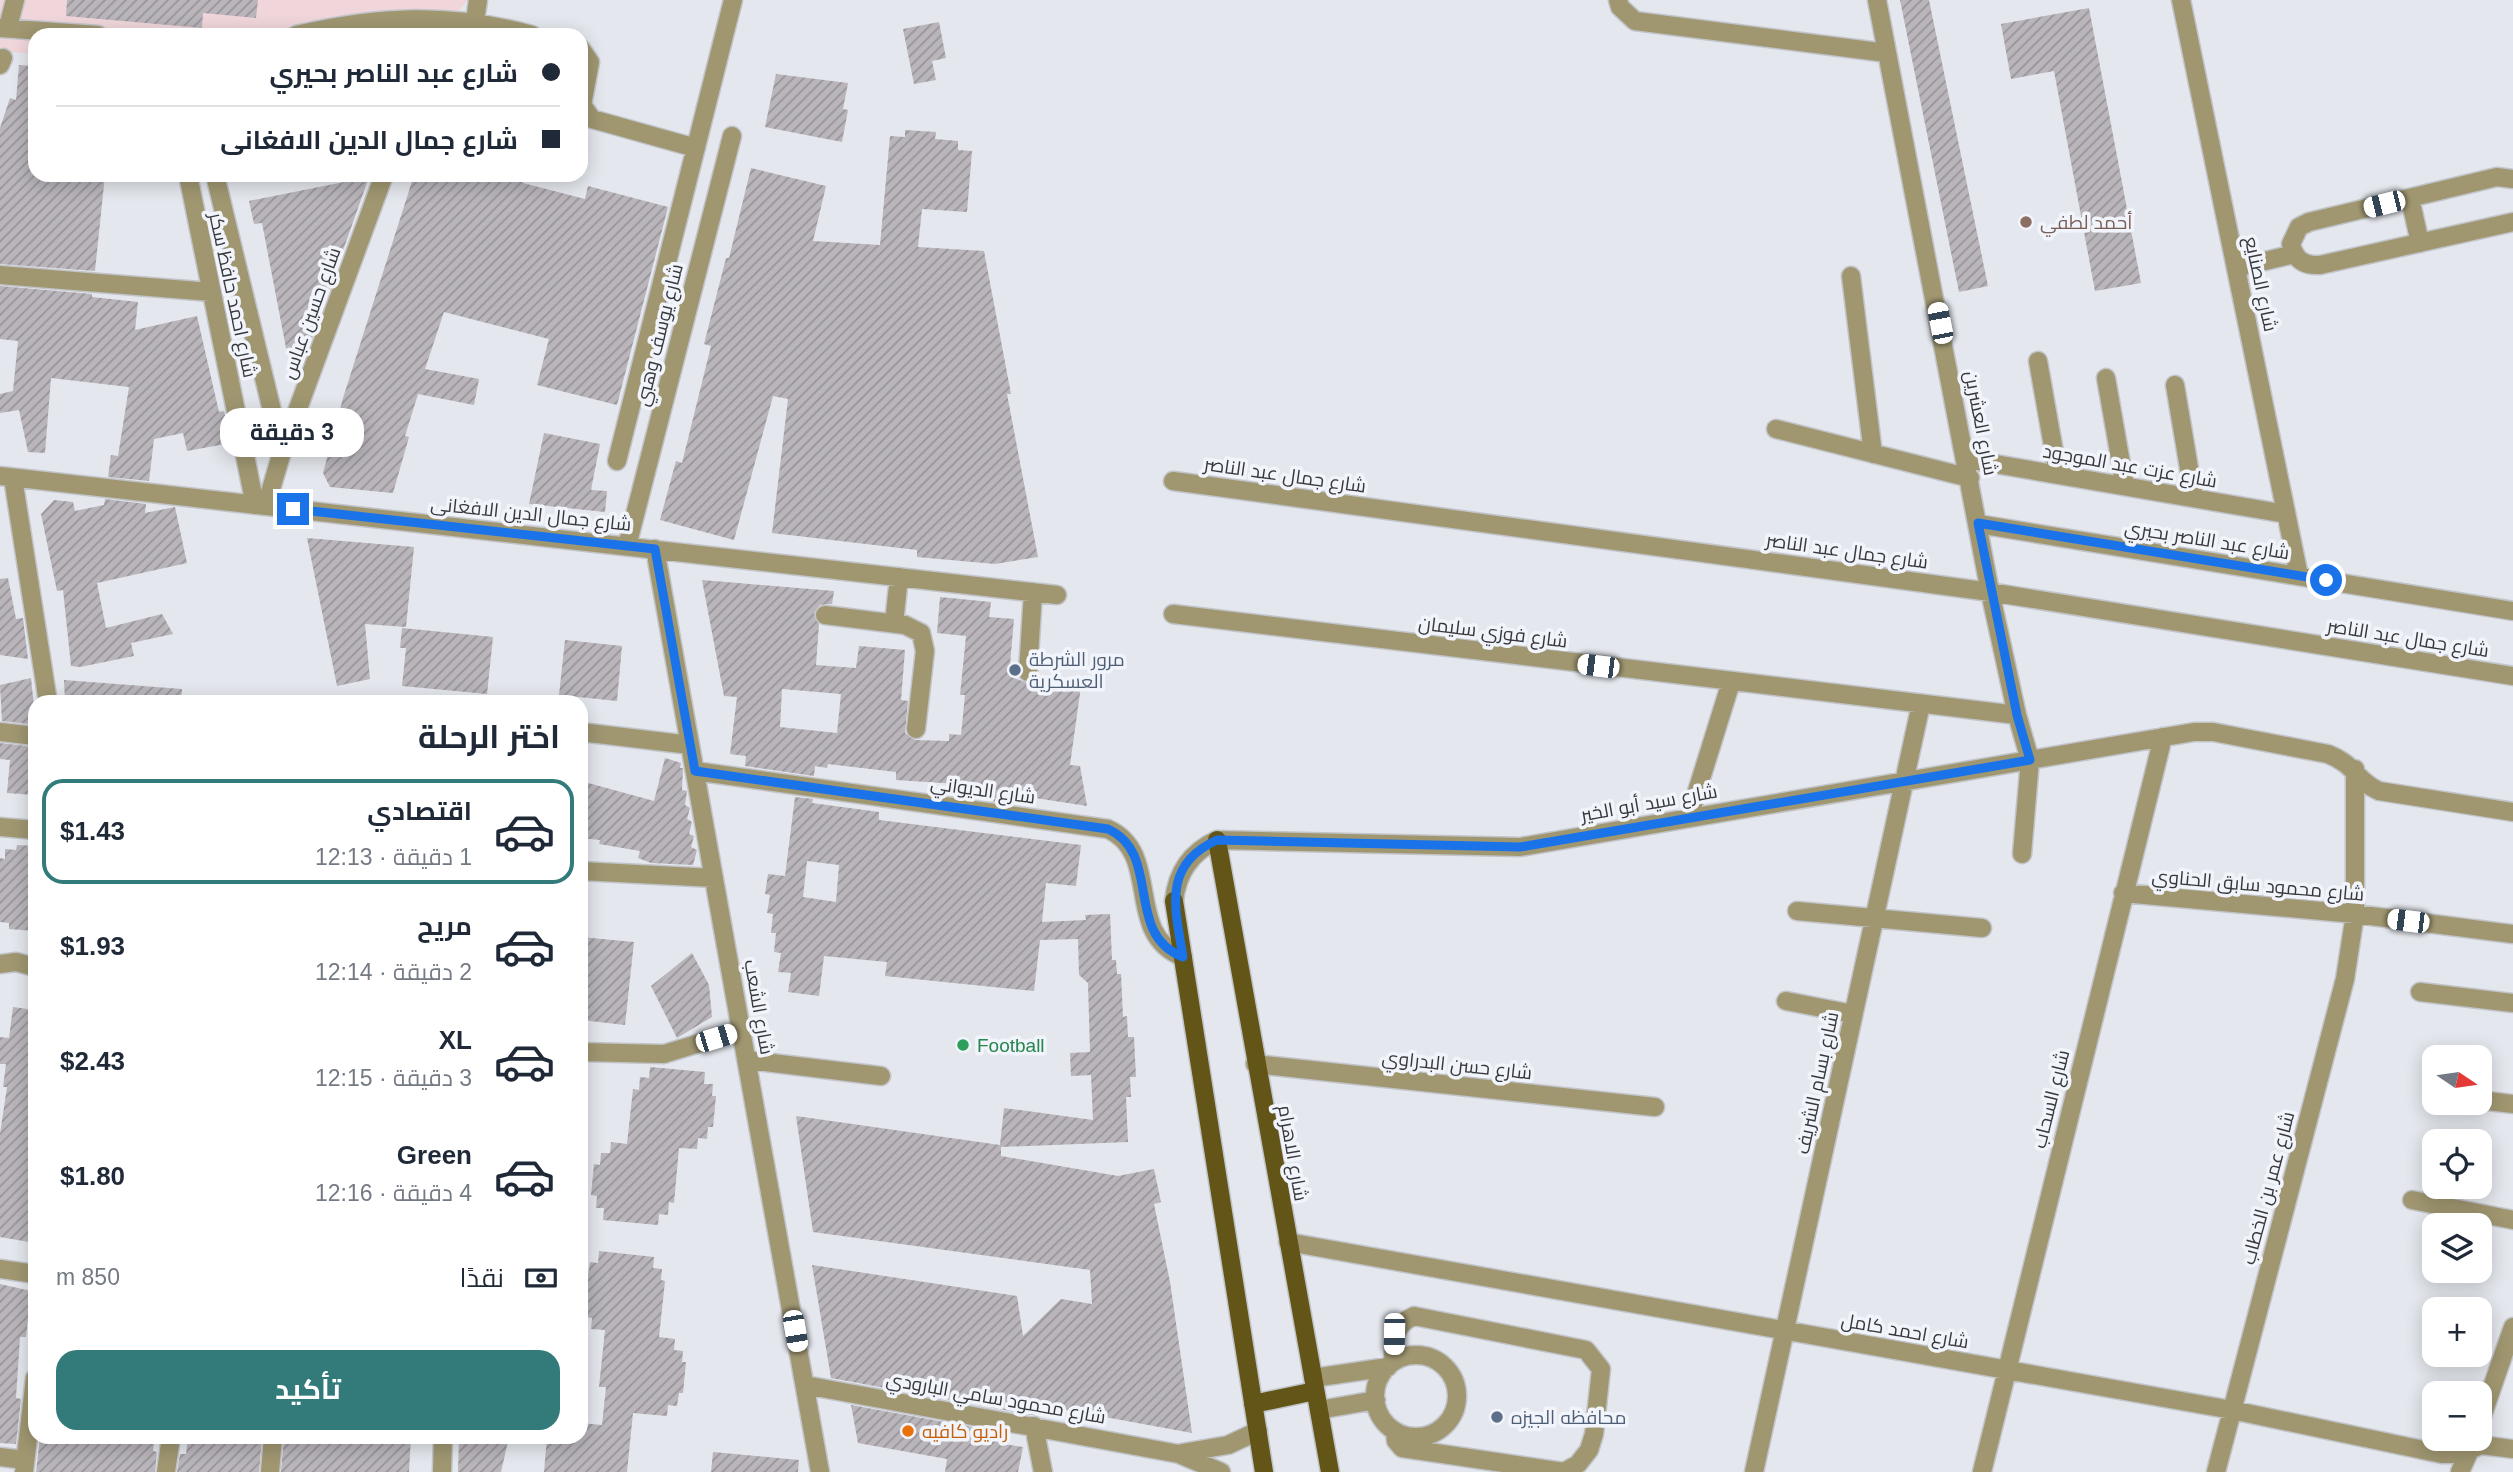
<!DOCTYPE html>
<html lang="ar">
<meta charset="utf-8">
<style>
:root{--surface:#fff;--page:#f2f2f3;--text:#1f2937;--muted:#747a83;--line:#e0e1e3;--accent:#327b7a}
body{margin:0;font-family:Helvetica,Cairo,sans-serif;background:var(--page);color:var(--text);direction:rtl;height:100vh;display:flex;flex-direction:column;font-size:26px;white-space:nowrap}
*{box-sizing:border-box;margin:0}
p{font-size:23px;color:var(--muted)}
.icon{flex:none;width:38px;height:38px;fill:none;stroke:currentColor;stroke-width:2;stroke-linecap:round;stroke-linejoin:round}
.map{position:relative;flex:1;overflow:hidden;direction:ltr}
.side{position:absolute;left:28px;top:695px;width:560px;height:749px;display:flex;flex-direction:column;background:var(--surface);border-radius:21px;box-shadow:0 4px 18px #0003;direction:rtl}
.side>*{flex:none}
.banner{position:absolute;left:28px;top:28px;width:560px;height:154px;border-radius:21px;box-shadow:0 4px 18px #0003;direction:rtl;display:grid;align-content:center;height:154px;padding:0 28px;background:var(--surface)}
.needle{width:46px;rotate:103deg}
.tools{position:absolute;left:2422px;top:1045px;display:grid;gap:14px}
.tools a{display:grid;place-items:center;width:70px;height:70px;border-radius:14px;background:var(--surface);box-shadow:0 4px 18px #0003;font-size:35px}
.end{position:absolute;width:32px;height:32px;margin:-16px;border:9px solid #1a73e8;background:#fff;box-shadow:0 0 0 4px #fff}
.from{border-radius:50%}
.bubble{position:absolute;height:49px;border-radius:21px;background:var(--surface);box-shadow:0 4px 18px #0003;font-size:23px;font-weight:700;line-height:49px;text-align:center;direction:rtl}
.car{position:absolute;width:21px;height:42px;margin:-21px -10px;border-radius:9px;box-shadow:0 0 5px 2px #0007;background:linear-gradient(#fff 24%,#345 0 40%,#fff 0 76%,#345 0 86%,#fff 0)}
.banner b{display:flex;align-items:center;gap:24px;height:66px;font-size:26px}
.banner b+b{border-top:2px solid var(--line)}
.banner i{width:18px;height:18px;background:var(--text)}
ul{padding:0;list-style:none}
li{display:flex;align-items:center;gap:21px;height:105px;margin:0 14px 10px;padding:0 14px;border:4px solid transparent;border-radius:21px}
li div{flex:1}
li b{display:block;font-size:26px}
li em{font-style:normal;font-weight:700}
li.active{border-color:var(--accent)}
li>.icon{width:63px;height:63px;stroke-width:1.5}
h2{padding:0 28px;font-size:32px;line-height:84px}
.pay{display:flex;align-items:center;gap:18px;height:77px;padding:0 28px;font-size:26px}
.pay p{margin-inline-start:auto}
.button{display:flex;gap:14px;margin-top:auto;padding:14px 28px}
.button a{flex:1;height:80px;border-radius:21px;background:var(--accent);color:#fff;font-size:28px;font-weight:700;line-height:80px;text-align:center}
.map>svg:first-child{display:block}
.commercial{fill:#f0d6db}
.building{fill:url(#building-hatch);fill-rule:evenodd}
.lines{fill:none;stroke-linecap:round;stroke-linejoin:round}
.minor-casing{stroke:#c1c4c9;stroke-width:21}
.major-casing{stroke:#c1c4c9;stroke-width:21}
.minor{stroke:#a09771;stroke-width:18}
.major{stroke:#635517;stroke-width:18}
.route{stroke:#1a73e8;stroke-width:9}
.education-dot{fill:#8d6e63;stroke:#f1f4fb;stroke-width:2.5}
.service-dot{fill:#5c6f8a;stroke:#f1f4fb;stroke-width:2.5}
.leisure-dot{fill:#2e9e5b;stroke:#f1f4fb;stroke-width:2.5}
.food-dot{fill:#e8710a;stroke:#f1f4fb;stroke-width:2.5}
.labels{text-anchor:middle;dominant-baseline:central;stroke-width:7;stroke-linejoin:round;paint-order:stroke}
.education-label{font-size:19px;fill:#785e54;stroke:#f1f4fb;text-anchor:start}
.street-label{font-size:19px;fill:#37383b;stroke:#f1f4fb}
.service-label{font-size:19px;fill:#4e5e75;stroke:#f1f4fb;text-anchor:start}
.leisure-label{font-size:19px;fill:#27864d;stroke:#f1f4fb;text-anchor:start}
.food-label{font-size:19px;fill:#c56008;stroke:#f1f4fb;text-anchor:start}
</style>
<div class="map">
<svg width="2513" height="1472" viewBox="0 0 2513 1472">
<defs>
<pattern id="building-hatch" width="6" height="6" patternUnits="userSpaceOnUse" patternTransform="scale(1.75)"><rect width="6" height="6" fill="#b9b5bb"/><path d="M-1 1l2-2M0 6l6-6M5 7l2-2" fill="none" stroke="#979499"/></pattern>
</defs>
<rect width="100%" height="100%" fill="#e4e7ed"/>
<!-- commercial -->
<path class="commercial" d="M0,0h468l-30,35h-403v19l-35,-3z"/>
<!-- building -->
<path class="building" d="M67,0h191l-2,18 -53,-5 -1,15 -136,-12z
M1900,0h29l59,286 -29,6z
M2089,8l52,275 -46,8 -41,-220 -43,8 -10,-55z
M939,22l7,36 -14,3 4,19 -22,4 -11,-55z
M19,65l16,1v109h70l-10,96 -95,-7v-136l10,-30 6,2z
M776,74l72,9 -5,26 5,1 -6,32 -77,-15z
M905,130l31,2 -1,7 23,2v9l14,1 -5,61 -45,-3 -4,38 66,4 27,143h-4l31,163 -43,7 -78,-7v-7l-145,-17 16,-134 -15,-3 -39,144 -74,-20 16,-59 6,2 29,-117 -7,-2 22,-86h3l22,-90 75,18 -13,55 67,4 10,-109 15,1z
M414,175h111l-2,8 62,16 3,-13 80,21 -51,198 -80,-20 12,-46 -105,-27 -19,57 54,10 -5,26 -56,-11 -13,42 4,1 -16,56 -63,-6 -7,-14 20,-75z
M369,177l-63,178 -17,-2 -3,-5 -24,-125 -8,1 -5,-23z
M0,286l92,8v3l46,5 -3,28 62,-14 22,96 5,-1 7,32 -44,8 -4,-18 -29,6 -5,42 -41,-4 3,-22 7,1 11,-69 -78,-9 -6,75 -17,-1 -9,-42 -19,3v-19l13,-3 5,-50 -18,-2z
M544,433l56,11 -9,46 16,1 -2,21 -76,-8z
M105,499l41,5 -1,9 30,-6 12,56 -90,20 9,45 56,-14 11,20 -42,9 3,13 -54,11 -9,-1 -8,-76 -6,1 -16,-77 13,-14 19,2 2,9 29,-6z
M307,538l107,9 -8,80 -41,-3 5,55 -33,7z
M8,578l8,41 7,-1 5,41 -28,-4v-76z
M702,580l132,11 -2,13 -12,1 -6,8 5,11 -3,41 40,3 3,-22 46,4 -4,50 7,1 -3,32 10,7 34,1v-7l12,1 4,-40h-5l6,-59 -29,-3 3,-36 51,5 -2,15 25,2 -5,57 18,7 9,-3 45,6 -11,79 10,1 7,40 -71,-11 1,8 -29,-2 1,-15 -93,-6v-8l-68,-8 -1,4 -12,-2 -1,10 -69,-10 1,-10 -16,-2 7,-57 -13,-1zM782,689l59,5 -4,39 -57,-6z
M402,628l91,9 -6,57 -85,-8 4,-38h-6z
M565,640l57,6 -5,55 -58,-6z
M31,678l4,38 -6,8 -27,-3 -2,-36z
M64,680l118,9 -1,13h-116z
M0,743l35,4v48l-28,-2 3,-33 -10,-1z
M665,758l16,5 -1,5h3l-1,22 5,1 -2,14 5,3 -3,11 5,3 -3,12 5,2 -3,11 6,3 -4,15 -42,-2 -13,-5 2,-7 -41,-7 1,-4 -19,-2v-57l73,20z
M795,797l18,2 -1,4 67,9v8l202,25 -5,41 -30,-3 -4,39 44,-2 -1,-5 25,-1 2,46h4l1,14h4l2,43 4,-1 1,21h6l2,40h-6l1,20h-5l2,45 -127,5v9l117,20 36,-7 7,33 -7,2 16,78 22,151 -158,-29 1,11h-3l-201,-37 -19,-113 205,31 6,40 38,-37 31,5 -2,-34 -277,-38 -17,-116 204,29 4,-37 89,12 -2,-45 -20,1 -1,-23 20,-1 -2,-69 -9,-8 -1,-36 -38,1 -6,51 -149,-15 2,-14 -63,-6 -5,40 -31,-4 3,-19 -13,-1 3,-19 -7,-1 2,-19h-5l2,-19 -6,-1 3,-18 -5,-1 3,-20 17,2zM807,861l32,4 -3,37 -33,-5z
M17,845l18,1v85l-26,-2v-6l-9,-1v-64l5,1v-10l11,1z
M581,937l53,5 -9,83 -44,-5z
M692,953l17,32 3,32 -35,21 -26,-52z
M13,1007l22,3v80l-4,30h4v123l-35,-6v-103l7,-47h-4l3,-23h-6v-27l9,1z
M650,1067l55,5 -1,12h9l-1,12h4l-3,31h-5l-1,12 -9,-1 -1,11 -18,-1 -5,55 -5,-1 -1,13 -9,-1 -1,11 -55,-5 1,-12h-8l1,-12 -6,-1 3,-31 6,1 1,-12h9l1,-11 16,2 6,-55 6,1 1,-13 9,1z
M599,1251l55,6 -1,11 9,1 -1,11 4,1 -6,56 16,2 -1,11 9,1 -1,11h4l-3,31h-4l-2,13 -9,-1 -1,11 -34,-3 -6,59h-83l3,-35h34v-14l21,2 4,-38h-7l6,-57 -14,-1 1,-11 -8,-1 1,-11 -4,-1 1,-31 6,1 2,-13 8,1z
M0,1284l31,7 -5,46h-6l-4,61 5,1 -5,45 -16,-1z
M851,1405l148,27 -1,11 25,4 -5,25h-73l2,-13 -89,-16z
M40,1437h115l-2,14 4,1 -2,20h-119z
M188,1437h74l-3,35h-82l3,-18h6z
M284,1437h127l-2,35h-128z
M459,1437h50l-8,35h-43z
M713,1452l86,8 -1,12h-87z"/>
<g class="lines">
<defs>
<path id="minor" d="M1618,0l2,7 15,14 252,32
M1877,0l113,592 27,123 13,45 -8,94
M2181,0l118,576
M475,21l3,-21
M8,27l7,-27
M0,28l98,7
M296,35c83,-19 153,-23 236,0
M581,49l9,13 -8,43 10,14 104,29
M0,65l3,-7
M188,175l67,330
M215,175l67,277
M2513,179l-16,-2 -188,45 -10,5 -8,17c4,16 13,22 29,21l193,-43
M2410,198l10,45
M2236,268l58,-14
M0,275l211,17
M1851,276l22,178
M2038,361l20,113
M2106,378l19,108
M2175,385l19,113
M1776,429l194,49
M1966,459l320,55
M617,461l116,-461
M0,476l1057,119
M13,478l35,224
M1173,481l817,111 523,84
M266,506l16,-54 102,-277
M1978,524l535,87
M627,546l105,-410
M655,549l165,923
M1173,614l844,101
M825,615l80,10 16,8 4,18 -9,78
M894,623l5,-46
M1028,672l5,-80
M0,732l35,4
M581,732l109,13
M695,771l413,58c55,25 15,105 75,128
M1689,817l42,-135
M0,827l35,3
M581,871l133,7
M2123,893l232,21 158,20
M1174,901c3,-29 17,-49 43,-61l303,7 674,-115h19l115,22c28,11 28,27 51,37l134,21
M1797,911l185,17
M0,964l16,-2 19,5
M2420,992l93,11
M1786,1001l67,13
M581,1052l83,2 78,-24
M747,1060l134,16
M1255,1064l400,43
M2480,1100l33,4
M2412,1200l101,20
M1288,1242l944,168 210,44h18l21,-9 32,4
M0,1269l35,5
M1375 1396a41 41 0 1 1 82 0a41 41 0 1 1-82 0Z
M1393,1362c1,-22 -1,-36 21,-46l172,34 15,19 -7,65 -5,16 -11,14 -14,8 -162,-24 -6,-7 -1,-10
M1313,1378l75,-11
M805,1385l374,69 42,18
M1319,1410l57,-10
M2480,1422l33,-95
M1034,1426l9,46
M1182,1453l46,-8 30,-14
M0,1457l25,3
M24,1472l11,-94
M166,1472l5,-35
M270,1472l3,-35
M442,1472l1,-35
M1754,1472l167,-768
M1982,1472l181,-735
M2216,1472l129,-493 10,-65v-145
M2460,1472l12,-27"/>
<path id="major" d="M1217,840l113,632
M1174,901l90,571
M1253,1404l62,-13"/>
</defs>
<!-- minor casing -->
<use href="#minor" class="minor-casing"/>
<!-- major casing -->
<use href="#major" class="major-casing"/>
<!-- minor -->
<use href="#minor" class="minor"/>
<!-- major -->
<use href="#major" class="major"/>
</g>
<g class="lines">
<!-- route -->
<path class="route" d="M293,509l362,40 40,222 413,58c55,25 15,105 75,128 -8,-49 -21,-92 34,-117l303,7 510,-87 -13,-45 -39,-192 348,57"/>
</g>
<!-- markers -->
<circle class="education-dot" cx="2026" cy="222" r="7"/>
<g class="service-dot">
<circle cx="1015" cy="670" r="7"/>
<circle cx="1497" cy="1417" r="7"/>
</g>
<circle class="leisure-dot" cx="963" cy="1045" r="7"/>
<circle class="food-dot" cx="908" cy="1431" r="7"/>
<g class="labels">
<!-- education labels -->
<g class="education-label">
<text x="2040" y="222">أحمد لطفي</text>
</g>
<!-- street labels -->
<g class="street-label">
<text transform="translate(2261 284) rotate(78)">شارع الصنايع</text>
<text transform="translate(233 295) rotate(78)">شارع احمد حافظ سكر</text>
<text transform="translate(311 313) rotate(-70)">شارع حسين عباس</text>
<text transform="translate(659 335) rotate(-76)">شارع يوسف وهبي</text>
<text transform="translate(1981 423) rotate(79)">شارع العشرين</text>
<text transform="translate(2130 466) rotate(10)">شارع عزت عبد الموجود</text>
<text transform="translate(1285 475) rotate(8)">شارع جمال عبد الناصر</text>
<text transform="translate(531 514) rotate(6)">شارع جمال الدين الافغانى</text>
<text transform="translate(2207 540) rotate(9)">شارع عبد الناصر بحيري</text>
<text transform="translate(1847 551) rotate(8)">شارع جمال عبد الناصر</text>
<text transform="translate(1493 632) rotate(7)">شارع فوزي سليمان</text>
<text transform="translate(2408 638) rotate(9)">شارع جمال عبد الناصر</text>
<text transform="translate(983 790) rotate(8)">شارع الديواني</text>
<text transform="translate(1649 803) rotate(-10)">شارع سيد أبو الخير</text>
<text transform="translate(2258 885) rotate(5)">شارع محمود سابق الحناوي</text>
<text transform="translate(759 1007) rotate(80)">شارع الشعب</text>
<text transform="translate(1457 1065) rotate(6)">شارع حسن البدراوي</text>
<text transform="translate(1817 1083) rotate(-78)">شارع بسام الشريف</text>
<text transform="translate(2051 1099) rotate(-76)">شارع السحاب</text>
<text transform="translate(1293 1153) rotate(80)">شارع الاهرام</text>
<text transform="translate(2268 1188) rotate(-75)">شارع عمر بن الخطاب</text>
<text transform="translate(1905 1331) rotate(10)">شارع احمد كامل</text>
<text transform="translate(996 1398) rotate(10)">شارع محمود سامي البارودي</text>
</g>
<!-- service labels -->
<g class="service-label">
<text x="1029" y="659">مرور الشرطة<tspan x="1029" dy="22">العسكرية</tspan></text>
<text x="1511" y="1417">محافظه الجيزه</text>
</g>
<!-- leisure labels -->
<g class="leisure-label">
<text x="977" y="1045">Football</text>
</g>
<!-- food labels -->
<g class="food-label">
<text x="922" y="1431">راديو كافيه</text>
</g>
</g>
</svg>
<div class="tools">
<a><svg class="needle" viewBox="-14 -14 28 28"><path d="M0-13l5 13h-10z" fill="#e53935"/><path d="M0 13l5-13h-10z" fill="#747a83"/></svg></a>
<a><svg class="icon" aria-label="locate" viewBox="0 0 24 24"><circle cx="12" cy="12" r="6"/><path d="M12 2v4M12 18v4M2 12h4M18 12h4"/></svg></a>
<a><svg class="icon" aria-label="layers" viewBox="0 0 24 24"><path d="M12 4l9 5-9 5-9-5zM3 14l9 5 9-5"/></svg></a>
<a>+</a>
<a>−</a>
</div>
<i class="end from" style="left:2326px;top:580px"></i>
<i class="end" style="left:293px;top:509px"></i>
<div class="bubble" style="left:220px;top:408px;width:144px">3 دقيقة</div>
<i class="car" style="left:2384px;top:204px;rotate:256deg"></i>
<i class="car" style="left:1940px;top:323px;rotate:349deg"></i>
<i class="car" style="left:1598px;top:666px;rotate:277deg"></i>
<i class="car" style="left:2408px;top:921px;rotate:277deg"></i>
<i class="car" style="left:716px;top:1038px;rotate:73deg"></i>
<i class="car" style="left:795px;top:1331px;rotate:170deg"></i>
<i class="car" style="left:1394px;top:1334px;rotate:181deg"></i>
<div class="banner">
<b><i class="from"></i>شارع عبد الناصر بحيري</b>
<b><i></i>شارع جمال الدين الافغانى</b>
</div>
<section class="side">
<h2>اختر الرحلة</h2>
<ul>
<li class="active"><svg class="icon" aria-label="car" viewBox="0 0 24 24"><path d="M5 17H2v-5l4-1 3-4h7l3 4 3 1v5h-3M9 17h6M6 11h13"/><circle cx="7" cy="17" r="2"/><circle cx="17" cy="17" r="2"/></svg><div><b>اقتصادي</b><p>1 دقيقة · 12:13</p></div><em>$1.43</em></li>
<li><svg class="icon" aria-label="car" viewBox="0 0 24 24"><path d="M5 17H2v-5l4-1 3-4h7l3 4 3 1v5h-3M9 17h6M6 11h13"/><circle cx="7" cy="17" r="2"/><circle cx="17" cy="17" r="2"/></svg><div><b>مريح</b><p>2 دقيقة · 12:14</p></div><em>$1.93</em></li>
<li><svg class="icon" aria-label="car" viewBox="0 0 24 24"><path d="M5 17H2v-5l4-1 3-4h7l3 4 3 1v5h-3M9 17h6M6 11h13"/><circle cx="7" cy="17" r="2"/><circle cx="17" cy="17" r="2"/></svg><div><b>XL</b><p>3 دقيقة · 12:15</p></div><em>$2.43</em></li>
<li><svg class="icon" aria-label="car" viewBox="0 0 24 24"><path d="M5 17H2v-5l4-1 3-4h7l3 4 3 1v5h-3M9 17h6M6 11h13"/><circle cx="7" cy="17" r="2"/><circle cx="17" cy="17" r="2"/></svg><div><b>Green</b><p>4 دقيقة · 12:16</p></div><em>$1.80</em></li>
</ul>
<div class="pay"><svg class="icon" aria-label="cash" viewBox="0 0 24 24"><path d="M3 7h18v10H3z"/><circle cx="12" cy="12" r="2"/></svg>نقدًا<p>850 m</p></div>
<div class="button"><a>تأكيد</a></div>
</section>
</div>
